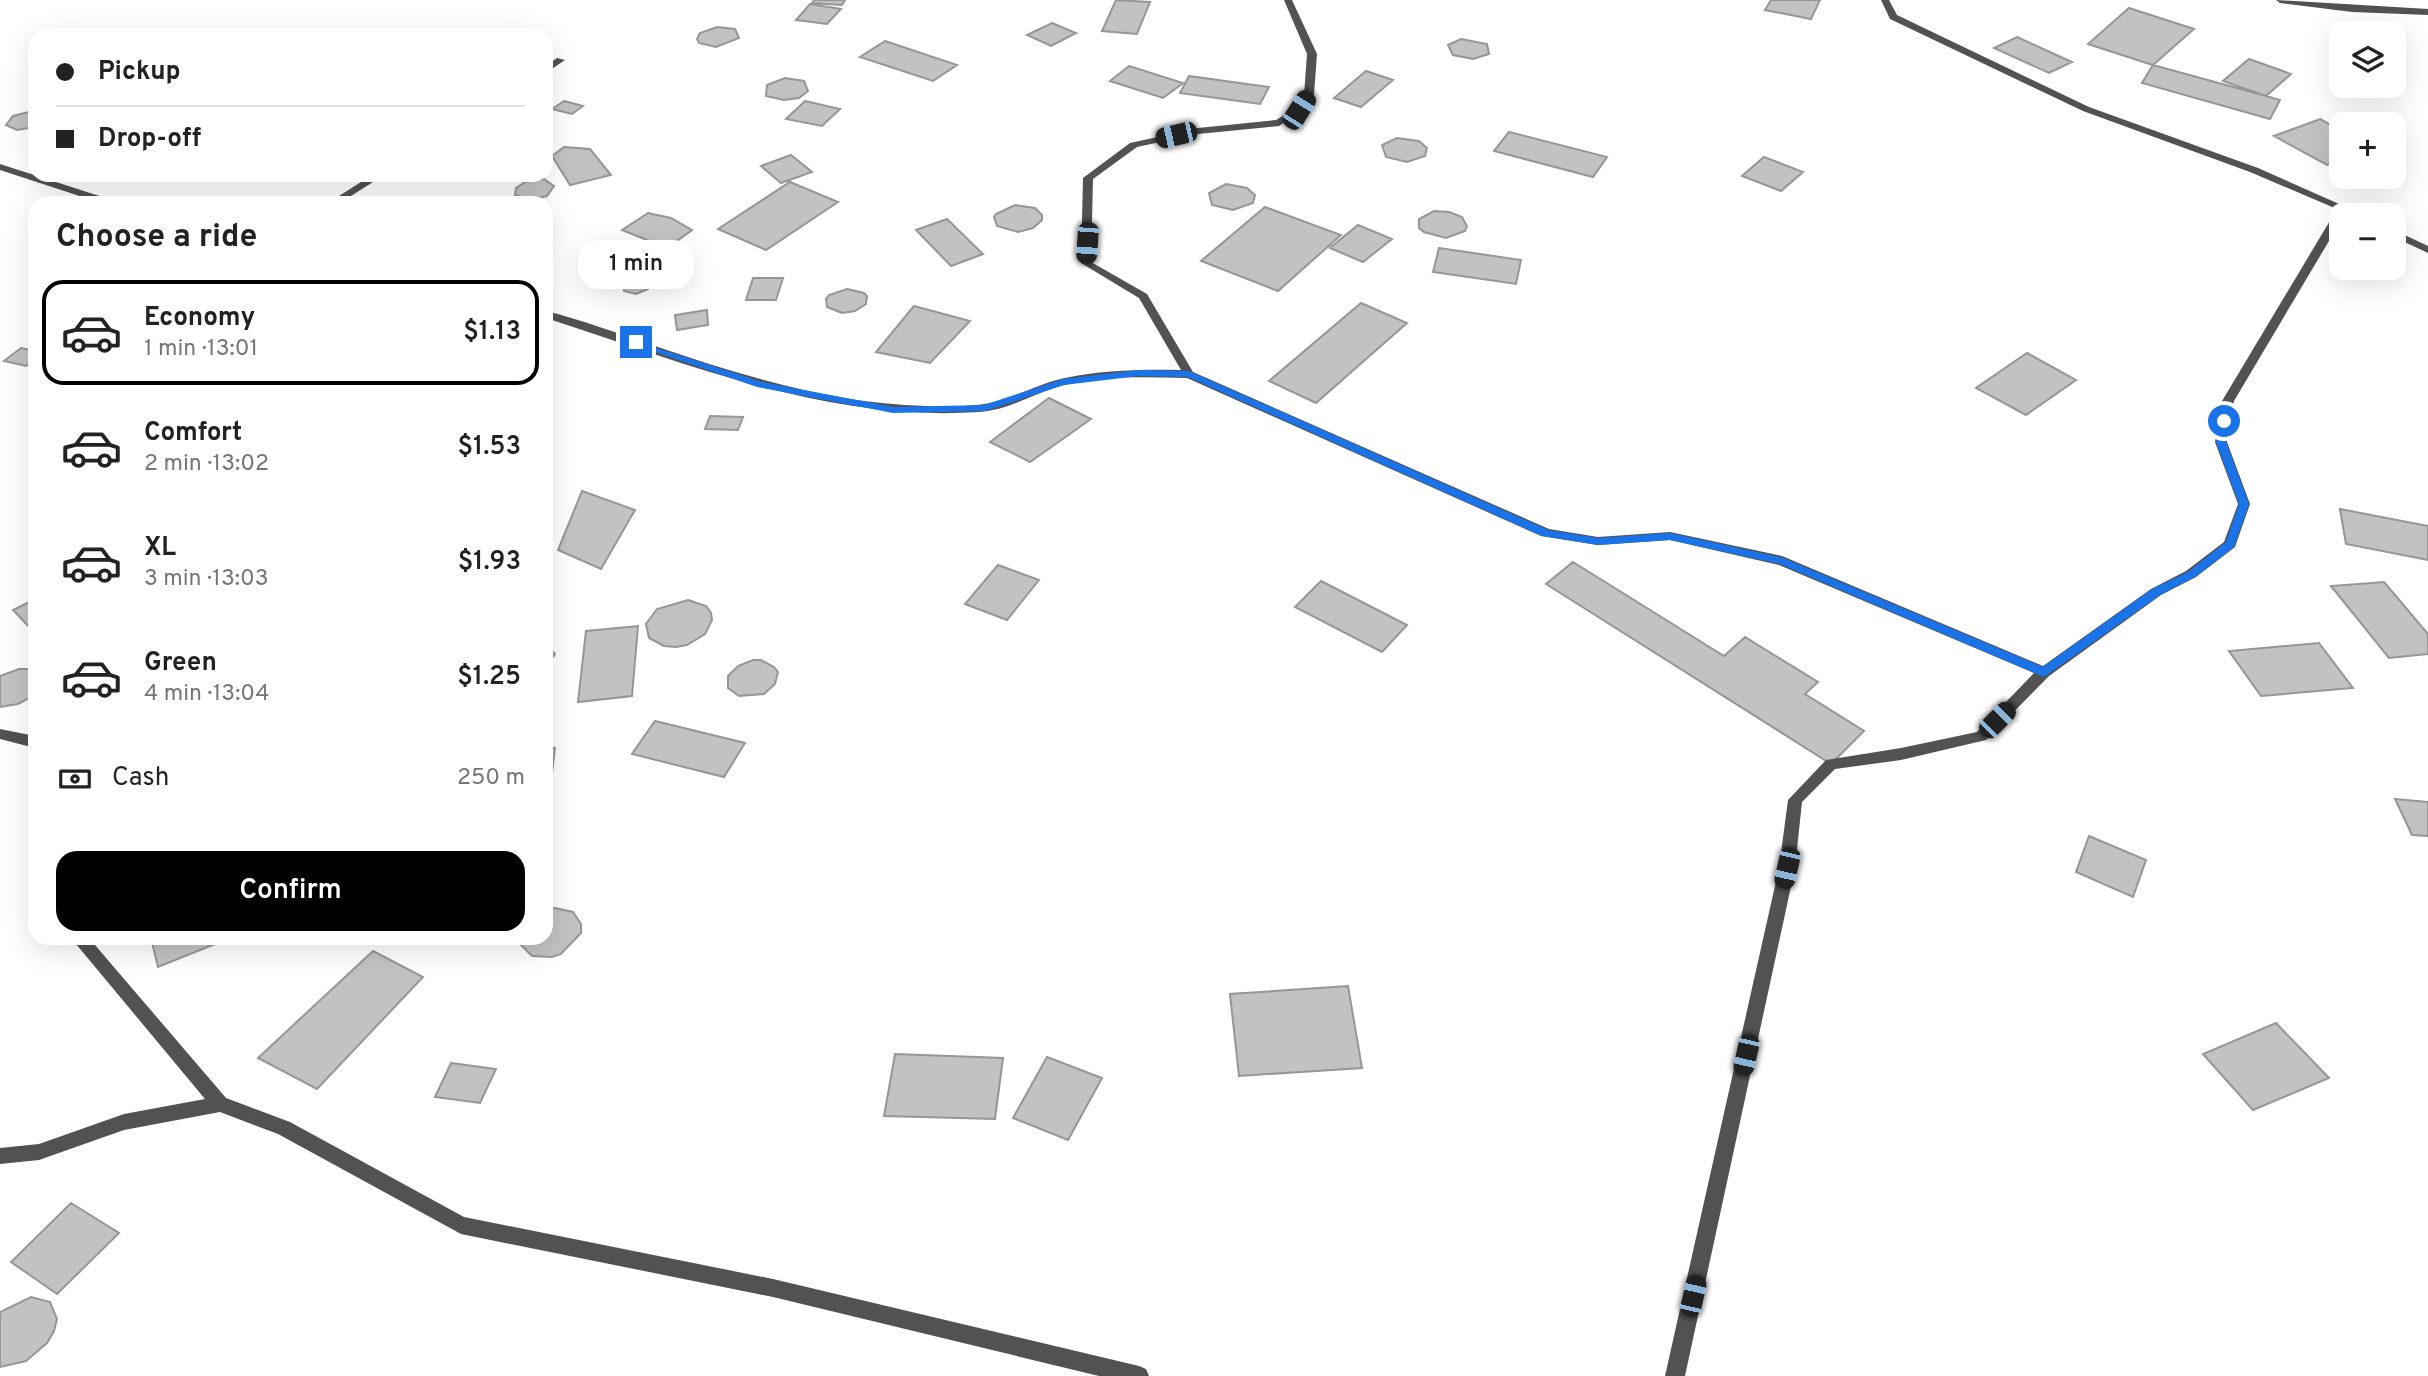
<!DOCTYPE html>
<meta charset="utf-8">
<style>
:root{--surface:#fff;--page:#f2f2f2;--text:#222;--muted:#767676;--line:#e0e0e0;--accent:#000}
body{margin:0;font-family:Overpass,sans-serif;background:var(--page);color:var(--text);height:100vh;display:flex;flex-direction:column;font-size:26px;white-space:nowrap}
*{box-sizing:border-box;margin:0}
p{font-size:23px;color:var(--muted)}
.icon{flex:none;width:38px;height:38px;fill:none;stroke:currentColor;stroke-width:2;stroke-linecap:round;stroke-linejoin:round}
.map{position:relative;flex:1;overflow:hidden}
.panel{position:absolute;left:28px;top:196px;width:525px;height:749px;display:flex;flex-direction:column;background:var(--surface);border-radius:21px;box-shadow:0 7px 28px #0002}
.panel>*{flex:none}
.banner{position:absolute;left:28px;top:28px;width:525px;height:154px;border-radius:21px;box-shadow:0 7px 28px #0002;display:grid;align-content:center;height:154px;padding:0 28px;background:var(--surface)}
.tools{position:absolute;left:2329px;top:21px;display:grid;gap:14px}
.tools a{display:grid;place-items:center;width:77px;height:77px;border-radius:14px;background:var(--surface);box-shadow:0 7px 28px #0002;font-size:35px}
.end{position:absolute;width:32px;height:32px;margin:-16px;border:9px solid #1a73e8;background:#fff;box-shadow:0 0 0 4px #fff}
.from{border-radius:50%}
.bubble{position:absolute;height:49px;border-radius:21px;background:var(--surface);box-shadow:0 7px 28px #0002;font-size:23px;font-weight:600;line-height:49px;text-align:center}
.car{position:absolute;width:21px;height:42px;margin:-21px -10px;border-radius:9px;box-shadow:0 0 5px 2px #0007;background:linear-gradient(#222 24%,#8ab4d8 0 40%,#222 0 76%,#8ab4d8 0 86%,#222 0)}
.banner b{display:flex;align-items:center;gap:24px;height:66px;font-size:26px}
.banner b+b{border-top:2px solid var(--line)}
.banner i{width:18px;height:18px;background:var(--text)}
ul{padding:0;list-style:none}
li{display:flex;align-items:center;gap:21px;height:105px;margin:0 14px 10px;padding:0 14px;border:4px solid transparent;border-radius:21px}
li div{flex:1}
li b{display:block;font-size:26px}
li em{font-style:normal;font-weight:600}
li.current{border-color:var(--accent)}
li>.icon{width:63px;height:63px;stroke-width:1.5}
h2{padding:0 28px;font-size:32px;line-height:84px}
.pay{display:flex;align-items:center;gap:18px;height:77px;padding:0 28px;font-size:26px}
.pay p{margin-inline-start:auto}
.button{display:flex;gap:14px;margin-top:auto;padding:14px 28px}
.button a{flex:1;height:80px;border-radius:21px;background:var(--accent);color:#fff;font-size:28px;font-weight:600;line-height:80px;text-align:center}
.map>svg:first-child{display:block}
.building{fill:#c2c2c2;stroke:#969696;stroke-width:2}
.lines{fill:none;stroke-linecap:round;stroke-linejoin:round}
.minor{fill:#525252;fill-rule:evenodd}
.route{fill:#1a73e8}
</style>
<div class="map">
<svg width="2428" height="1376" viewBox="0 0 2428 1376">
<rect width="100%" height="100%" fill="#fff"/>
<!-- building -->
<path class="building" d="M814,0h31l-3,5 -30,-2z
M1116,0l34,2 -13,32 -35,-3z
M1771,0h49l-9,19 -46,-9z
M810,4l31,5 -14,15 -31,-4z
M2129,8l65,21 -41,36 -65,-21z
M1052,23l24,10 -25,13 -24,-11z
M717,27l18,2 4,9 -23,9 -17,-4 -2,-4 3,-6z
M2017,37l55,25 -23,11 -55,-25z
M1461,39l26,5 2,10 -16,5 -20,-4 -5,-10z
M885,41l72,24 -24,16 -73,-24z
M2249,59l42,15 -25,22 -43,-15z
M2153,65l113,31 14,4 -10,19 -128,-36z
M1129,66l54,17 -20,15 -53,-17z
M1366,71l27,9 -32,27 -27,-9z
M1189,76l80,11 -9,17 -80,-11z
M785,78l19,3 4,10 -9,7 -15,2 -18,-4 1,-11z
M564,101l19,5 -11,8 -20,-5z
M805,101l35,8 -18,17 -36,-7z
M33,111l2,16 -18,3 -11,-5 7,-9z
M2320,119l22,12v28l-15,6 -53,-29z
M1509,132l98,25 -14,20 -99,-26z
M1397,138l22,3 8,7 -2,8 -18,6 -21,-5 -4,-12z
M564,147l26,2 21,26 -41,10 -18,-29z
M791,155l21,17 -31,11 -20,-17z
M1764,157l39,15 -22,19 -39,-15z
M544,179l10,7 -7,10 -18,4 -14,-5 1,-7 9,-6z
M790,182l48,20 -72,48 -48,-21z
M1226,184l21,4 8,7 -2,8 -20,7 -21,-5 -3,-12z
M1015,205l20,3 7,7v5l-9,8 -15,4 -21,-6 -3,-9 2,-3z
M1265,207l76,28 -63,56 -77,-30z
M1434,211l15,1 13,5 5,9 -2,5 -19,7 -22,-6 -5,-4v-9z
M648,213l23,5 21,12 -25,18 -45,-18z
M947,219l36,35 -32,12 -35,-36z
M1358,225l34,14 -29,23 -33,-14z
M1439,248l82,12 -5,24 -83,-12z
M634,278l15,3 -1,8 -12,5 -12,-3 -1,-7z
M753,278h30l-7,22h-30z
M847,289l17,4 3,3 -1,8 -11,7 -13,2 -15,-6 -1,-8 3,-4z
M1361,303l46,20 -91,80 -47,-22z
M914,306l56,15 -40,42 -54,-11z
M707,310l1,15 -31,5 -2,-15z
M21,348l14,3v8l-9,7 -22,-5z
M2027,353l49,27 -50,35 -50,-27z
M1049,398l42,21 -61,43 -40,-20z
M710,416l33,1 -5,13 -33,-1z
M582,491l53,19 -34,59 -43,-19z
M2340,509l88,17v34l-82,-16z
M1573,562l151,94 21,-19 73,45 -13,12 59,37 -33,33 -285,-180z
M998,565l41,15 -32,40 -42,-16z
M1321,581l86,44 -25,27 -87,-45z
M2384,582l44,52v20l-39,4 -58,-72z
M35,599v34l-22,-23z
M688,600l18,6 5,7 1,7 -7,14 -18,11 -11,2 -12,-1 -15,-8 -3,-14 11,-15z
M638,626l-6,70 -54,6 8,-71z
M2319,643l34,45 -92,8 -32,-45z
M546,644l9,10 -9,13z
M753,660h8l13,7 4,5 -3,12 -11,10 -25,2 -11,-8v-12l10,-10z
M19,669h16v26l-17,9 -18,3v-31z
M655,721l90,22 -21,34 -92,-23z
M555,748l-9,78v-77z
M2395,799l33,3v34l-16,-1z
M2089,836l57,24 -13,37 -57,-25z
M555,908l18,4 8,12v9l-20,21 -9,3 -20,-1 -11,-11v-7h25v-28z
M151,938h79l-72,29z
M373,951l50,26 -106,112 -59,-31z
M1348,986l14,82 -123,8 -9,-82z
M2276,1023l53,55 -76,32 -50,-56z
M895,1054l108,4 -8,61 -111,-3z
M1047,1057l55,21 -34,62 -55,-22z
M451,1063l45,6 -16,34 -45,-6z
M71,1203l48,30 -62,61 -46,-32z
M31,1297l19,5 7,17 -3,12 -7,12 -21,18 -26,6v-55z"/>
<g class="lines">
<!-- minor -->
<path class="minor" d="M1284,0h8l25,54 -3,41 -12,17 -23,14 -81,8 -61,13 -44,32 -2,83 56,32 46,78 356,157 49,8 72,-5 112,24 261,110 108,-77 35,-18 38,-29 14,-38 -23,-62 7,-41 115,-192 -87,-37 -167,-61 -193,-92 -9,-19h8l8,15 192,92 169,61 106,47 -19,-2 -3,2v4l-108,182 -7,41 23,62 -15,43 -39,30 -35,18 -112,81 -63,64 -85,20 -66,9 -33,33 -7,66 -110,508h-20l114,-508 9,-68 38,-40 75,-12 76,-16 57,-59 -255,-108 -109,-25 -72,5 -57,-9 -354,-158c-42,-1 -86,-3 -127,8 -27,8 -52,24 -81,26 -151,10 -292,-48 -433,-94v-7c36,9 71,22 106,34 88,30 180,59 274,61 21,1 47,1 68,-4 25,-6 46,-19 71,-24 38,-8 77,-9 116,-8l-42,-72 -58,-35 2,-85 47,-35 68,-15 78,-8 20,-12 8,-13 3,-41z
M2276,0l152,9v6l-76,-3 -72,-9z
M557,58l8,2 -19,13v-7z
M0,164l115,37 1,2h-15l-101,-33z
M372,175h12l-44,28h-12z
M2394,230l34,16v7l-34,-16z
M0,729l35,7v12l-35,-9z
M71,938h18l137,160 64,24 174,95 309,62 366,87 7,3 3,7h-50l-326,-79 -312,-63 -183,-100 -58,-22 -96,18 -85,30 -39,4v-16l39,-4 85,-30 81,-15z"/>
</g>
<!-- route -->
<path class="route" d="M632,340l130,42 131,25 91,-2 79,-26 76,-9 50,1 359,159 50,8 72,-5 113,25 260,109 109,-78 36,-17 38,-30 13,-38 -23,-62 5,-23 8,2 -3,21 23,62 -15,43 -39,30 -35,18 -116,82 -264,-113 -110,-24 -72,5 -56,-9 -354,-159 -49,-1 -75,9 -79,26 -92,2 -136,-26 -125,-43z"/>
</svg>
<div class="tools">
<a><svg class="icon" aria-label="layers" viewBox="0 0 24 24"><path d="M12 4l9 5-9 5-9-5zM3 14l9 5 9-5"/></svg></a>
<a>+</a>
<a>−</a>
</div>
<i class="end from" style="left:2224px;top:421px"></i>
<i class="end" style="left:636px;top:342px"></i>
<div class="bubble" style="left:578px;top:240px;width:116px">1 min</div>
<i class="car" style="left:1299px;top:110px;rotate:32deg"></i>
<i class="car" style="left:1176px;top:135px;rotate:257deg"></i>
<i class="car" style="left:1087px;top:243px;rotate:184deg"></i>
<i class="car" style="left:1997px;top:720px;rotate:45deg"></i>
<i class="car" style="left:1787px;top:868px;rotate:193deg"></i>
<i class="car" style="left:1746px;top:1055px;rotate:193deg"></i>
<i class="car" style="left:1693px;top:1296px;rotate:13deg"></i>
<div class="banner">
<b><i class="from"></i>Pickup</b>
<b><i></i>Drop-off</b>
</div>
<section class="panel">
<h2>Choose a ride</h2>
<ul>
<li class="current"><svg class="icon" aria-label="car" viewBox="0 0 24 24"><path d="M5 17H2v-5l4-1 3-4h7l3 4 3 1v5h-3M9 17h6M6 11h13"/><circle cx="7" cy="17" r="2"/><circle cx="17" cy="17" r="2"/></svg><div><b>Economy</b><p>1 min · 13:01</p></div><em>$1.13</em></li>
<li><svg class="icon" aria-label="car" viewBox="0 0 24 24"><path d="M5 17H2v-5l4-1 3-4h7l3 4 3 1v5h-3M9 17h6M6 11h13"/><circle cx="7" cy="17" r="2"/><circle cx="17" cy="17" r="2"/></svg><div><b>Comfort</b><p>2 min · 13:02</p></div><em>$1.53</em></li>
<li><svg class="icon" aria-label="car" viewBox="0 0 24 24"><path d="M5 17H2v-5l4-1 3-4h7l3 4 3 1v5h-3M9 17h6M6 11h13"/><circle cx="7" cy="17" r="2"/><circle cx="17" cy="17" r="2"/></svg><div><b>XL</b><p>3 min · 13:03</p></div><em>$1.93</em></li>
<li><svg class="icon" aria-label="car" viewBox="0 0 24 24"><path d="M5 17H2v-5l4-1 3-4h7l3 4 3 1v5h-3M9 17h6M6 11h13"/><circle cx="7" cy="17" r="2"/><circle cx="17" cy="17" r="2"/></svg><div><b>Green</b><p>4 min · 13:04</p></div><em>$1.25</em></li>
</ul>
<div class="pay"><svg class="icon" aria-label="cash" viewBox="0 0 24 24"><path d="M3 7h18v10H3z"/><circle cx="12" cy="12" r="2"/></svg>Cash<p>250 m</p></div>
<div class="button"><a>Confirm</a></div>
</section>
</div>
